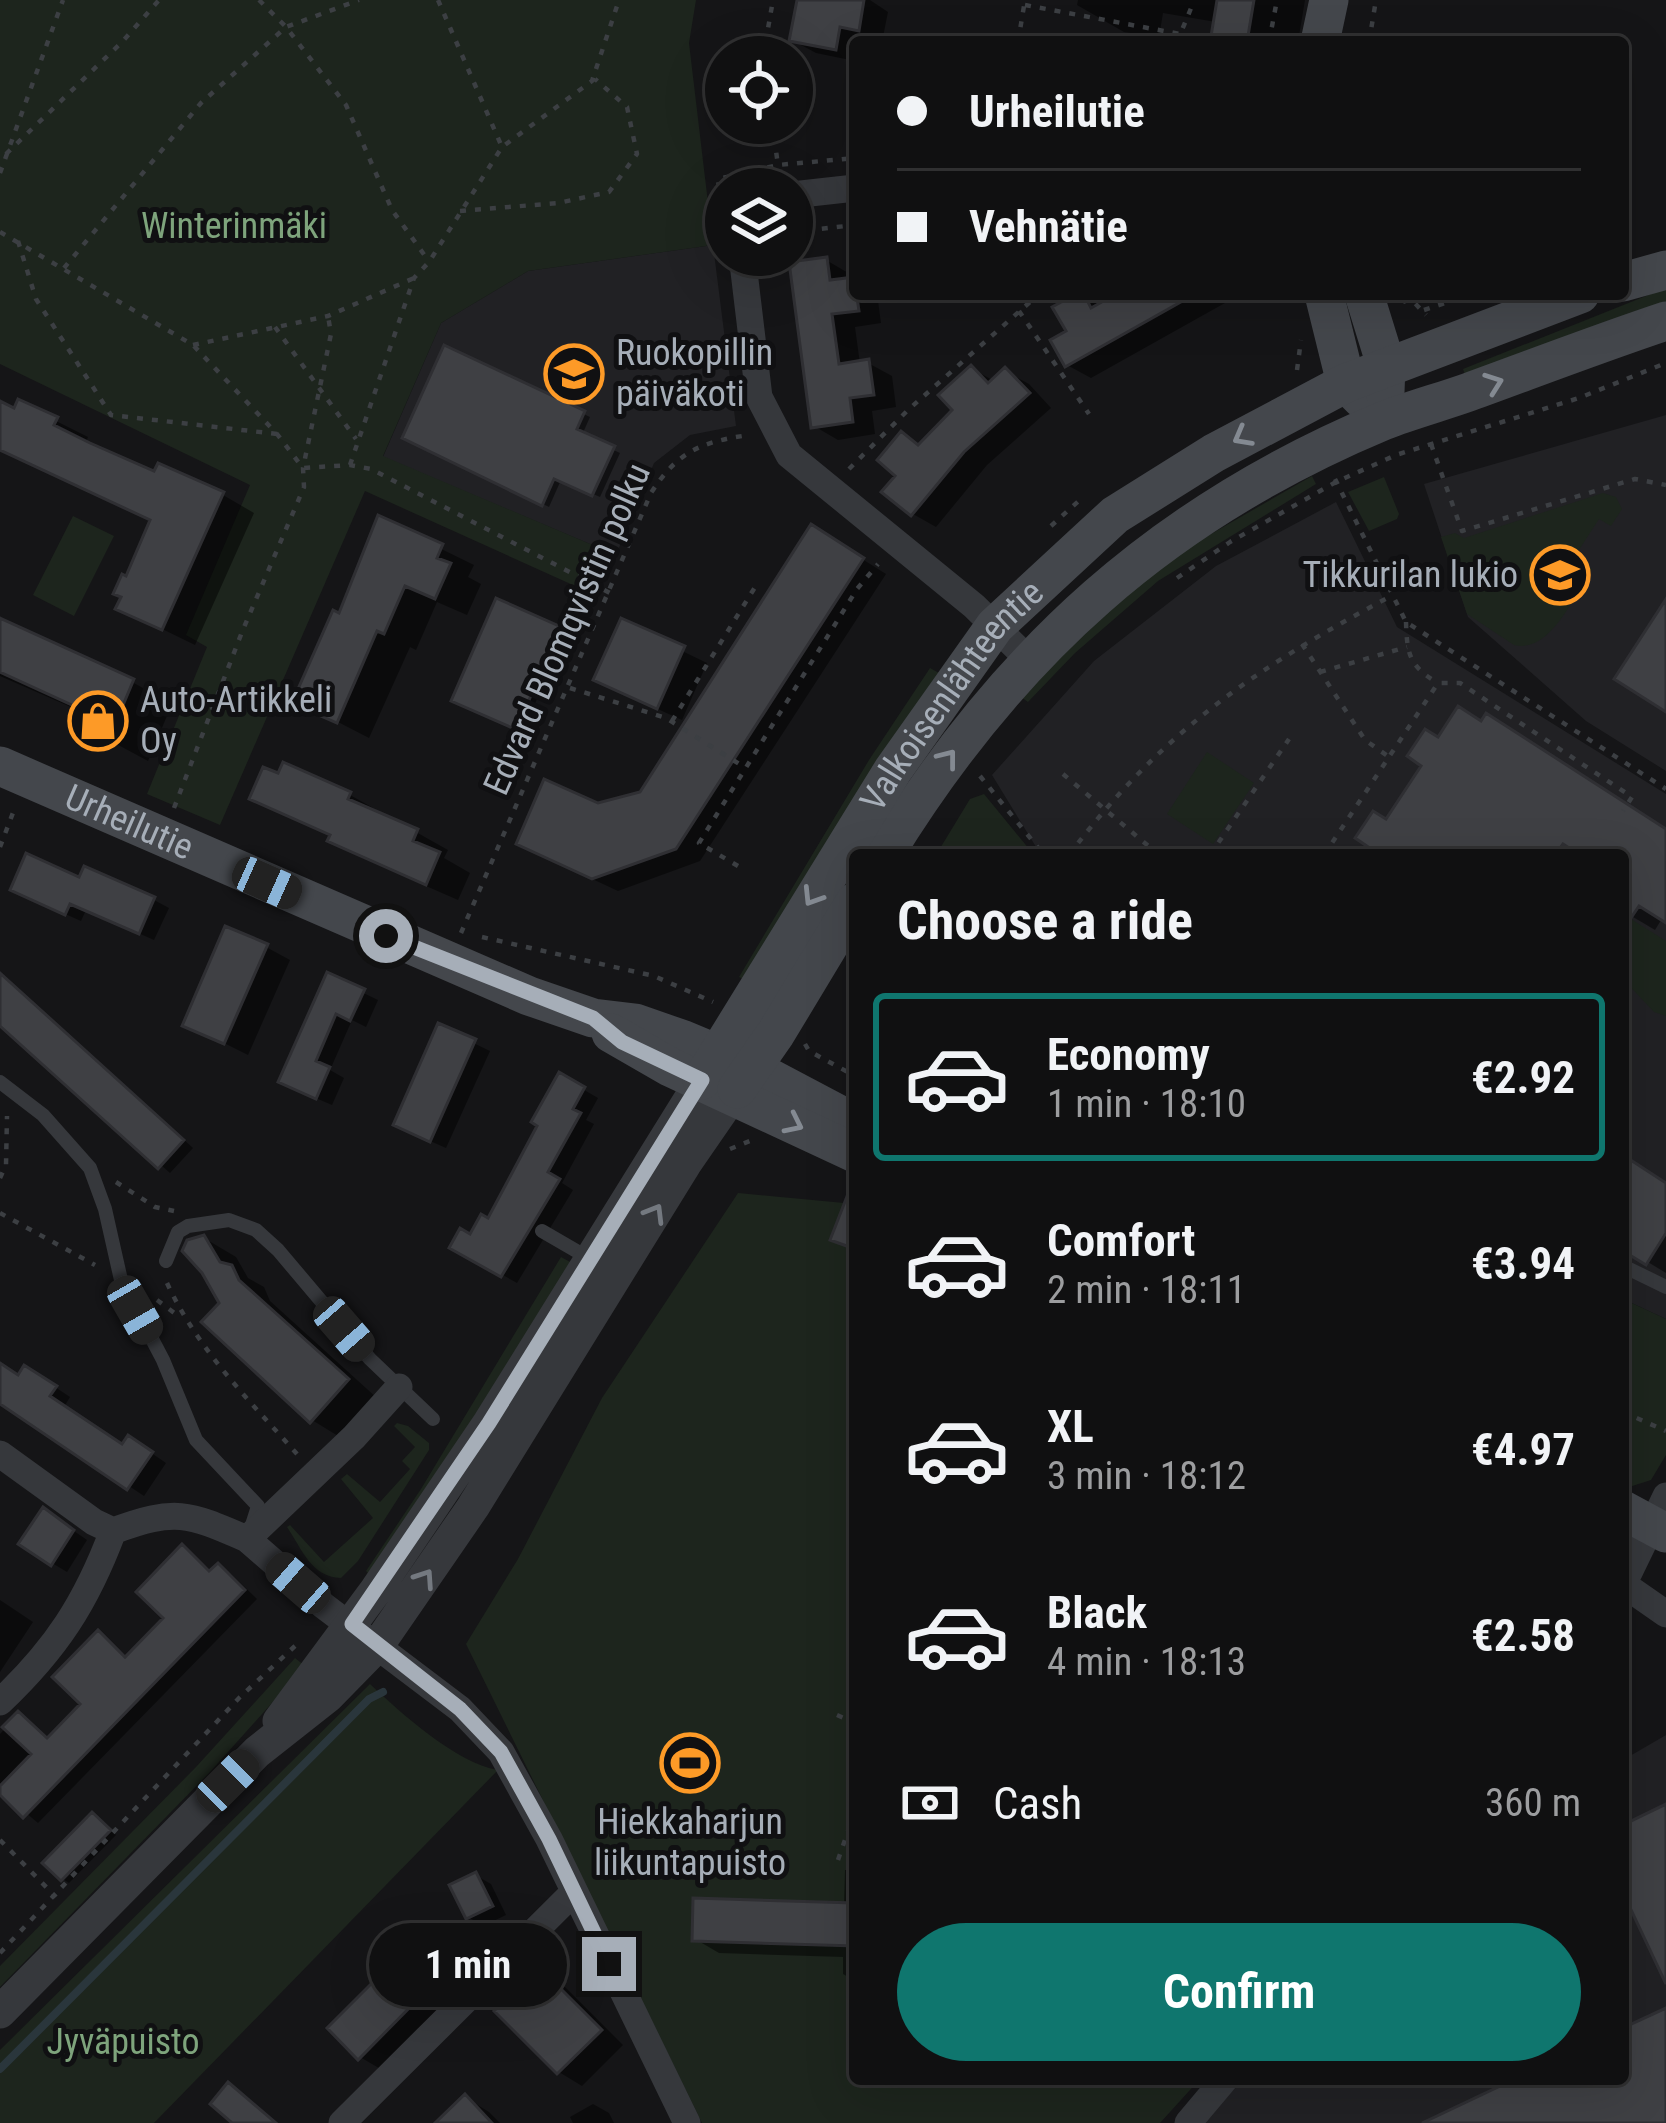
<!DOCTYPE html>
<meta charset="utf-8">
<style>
:root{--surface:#101011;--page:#19191a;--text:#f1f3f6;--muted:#9c9d9f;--line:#303031;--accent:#0f766e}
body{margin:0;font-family:"Roboto Condensed",sans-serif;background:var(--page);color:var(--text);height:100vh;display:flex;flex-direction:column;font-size:45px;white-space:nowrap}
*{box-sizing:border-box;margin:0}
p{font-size:39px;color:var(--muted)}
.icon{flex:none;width:66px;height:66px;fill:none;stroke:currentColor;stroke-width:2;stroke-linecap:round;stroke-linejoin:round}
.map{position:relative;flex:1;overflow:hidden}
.panel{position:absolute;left:849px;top:849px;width:780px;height:1236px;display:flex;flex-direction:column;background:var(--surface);border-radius:12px;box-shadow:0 12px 48px #0002,0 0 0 3px var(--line)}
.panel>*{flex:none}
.top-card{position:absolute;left:849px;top:36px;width:780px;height:264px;border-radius:12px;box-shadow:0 12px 48px #0002,0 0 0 3px var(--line);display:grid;align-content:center;height:264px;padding:0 48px;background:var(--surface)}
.fabs{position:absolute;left:705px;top:36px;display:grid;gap:24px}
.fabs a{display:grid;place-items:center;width:108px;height:108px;border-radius:50%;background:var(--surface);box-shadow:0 12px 48px #0002,0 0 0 3px var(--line);font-size:60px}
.end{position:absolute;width:54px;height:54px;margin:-27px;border:15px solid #a6aeb8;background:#111;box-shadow:0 0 0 6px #111}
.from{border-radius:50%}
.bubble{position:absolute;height:84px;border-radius:42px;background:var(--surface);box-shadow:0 12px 48px #0002,0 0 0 3px var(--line);font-size:39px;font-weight:700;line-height:84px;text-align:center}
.car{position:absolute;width:36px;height:72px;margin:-36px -18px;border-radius:15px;box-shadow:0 0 9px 3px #0007;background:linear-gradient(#222 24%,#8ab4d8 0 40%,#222 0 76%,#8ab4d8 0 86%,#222 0)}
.top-card b{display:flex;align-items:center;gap:42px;height:114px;font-size:45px}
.top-card b+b{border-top:3px solid var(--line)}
.top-card i{width:30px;height:30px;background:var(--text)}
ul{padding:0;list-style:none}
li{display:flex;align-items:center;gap:36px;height:168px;margin:0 24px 18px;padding:0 24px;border:6px solid transparent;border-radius:12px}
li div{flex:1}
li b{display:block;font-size:45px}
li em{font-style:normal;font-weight:700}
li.active{border-color:var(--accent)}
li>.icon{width:108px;height:108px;stroke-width:1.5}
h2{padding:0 48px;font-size:54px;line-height:144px}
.pay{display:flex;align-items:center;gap:30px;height:132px;padding:0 48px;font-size:45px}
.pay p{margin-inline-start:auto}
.primary-button{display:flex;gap:24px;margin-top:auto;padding:24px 48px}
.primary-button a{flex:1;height:138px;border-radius:72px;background:var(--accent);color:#fff;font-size:48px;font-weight:700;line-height:138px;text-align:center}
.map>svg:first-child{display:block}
.built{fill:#212124}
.green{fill:#1d251d}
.shadow{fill:#0007}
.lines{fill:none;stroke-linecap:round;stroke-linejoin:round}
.stream{stroke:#2a363c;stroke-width:8}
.building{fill:#3f4044;stroke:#2f2f33;stroke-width:3}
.path{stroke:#3c3f43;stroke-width:4.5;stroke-dasharray:6 9;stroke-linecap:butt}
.service{stroke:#36383c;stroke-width:14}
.minor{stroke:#36383c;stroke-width:27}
.tertiary{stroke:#36383c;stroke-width:33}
.secondary{stroke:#44474c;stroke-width:39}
.oneway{stroke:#848a92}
.oneway2{stroke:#747980}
.route{stroke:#a6aeb8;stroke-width:15}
.labels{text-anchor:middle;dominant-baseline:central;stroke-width:10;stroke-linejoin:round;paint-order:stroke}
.park-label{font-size:36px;fill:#7ea47c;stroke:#101012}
.poi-label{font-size:36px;fill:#a6aeb8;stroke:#101012;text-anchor:start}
.street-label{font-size:36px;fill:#a6aeb8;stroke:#101012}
</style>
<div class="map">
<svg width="1666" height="2123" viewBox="0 0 1666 2123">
<rect width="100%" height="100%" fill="#151517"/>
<!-- built -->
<path class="built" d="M713,245l23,181 -46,9 -36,28 -38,92 -233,-98 58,-134 87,-52z
M1666,415v356l-80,-50 -118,-104 -44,-133z
M1336,502l61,125 269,167v525l-43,-20v-444h-582l-49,-80 102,-114 122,-95z
M1666,1735v388h-462l38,-44h381v-319z"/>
<!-- green -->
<path class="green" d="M0,0h696l-7,43 24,202 -185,26 -87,52 -58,133 233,99 -21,40 -230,-104 -145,334 -73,-31 60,-147 -21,-12 64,-150 -250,-121z
M1666,288v17l-200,73 -3,-9z
M1312,476l4,8 -158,97 -83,72 -47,49 -10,-7 146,-134z
M1384,477l15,37 -2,5 -28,12 -21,-39z
M1603,493l13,4 6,12 -11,17 -12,-7 -24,37 17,13c-18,26 -41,85 -78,76l-47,-31 -26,-77 14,-4 9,5z
M73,516l41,20 -40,80 -41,-21z
M930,668l9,5 -192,308 -8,-4 130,-217z
M1207,752l47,31 -41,61 -46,-30z
M984,794l50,61h-98l34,-56z
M1623,914l43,27v75l-12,-4 -31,-33z
M738,1193l117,11v875h345l-40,44h-458l-236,-479 52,-85 84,-161z
M561,1257l11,6 -200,314 -6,-6 55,-82z
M1623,1299l43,20v136l-15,25 -28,9z
M397,1423l11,3 21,17v7l-71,111 -17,17c-30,-1 -39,-29 -54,-51l3,-2 34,37 49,-44 -32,-39 6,-5 33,28 30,-33 -8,-8 13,-14 -21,-21z
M295,1658l10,8 -95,106 -210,215v-21l196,-199z
M370,1684c31,29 86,79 128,86l-344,353h-154v-73z"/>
<!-- shadow -->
<path class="shadow" d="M800,0h70l18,12 -6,30 -18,-3 -9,3v19l-39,-8 -24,-13z
M1078,0h227l-7,42h-85l3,-20 -53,-9 -4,24 -35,-5 -47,-27z
M826,260l24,14 1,6h4v14h22l4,29 -26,4 5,37 8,-1 24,13 4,31 -24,4 3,23 -37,6 -24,-14z
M1082,294l19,11 21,-11h119l-150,84 -24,-13 3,-33z
M446,349l144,68 -8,18 38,18 -20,44 -39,-17 -12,27 -143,-71z
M971,368l23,13 11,-10 24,13 22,24 -64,57 -51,62 -23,-13 -14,-39 3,-40 19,11 35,-36z
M20,403l68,34 -3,7 71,31 67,20 31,18 -59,132 -76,-37 34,-86 -153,-73v-44l16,7z
M380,519l94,46 -6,12 13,7 -14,31 -30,-13 -21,48 -6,-3 -41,91 -60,-31z
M835,542l51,32 -186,287 -82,30 -75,-35 55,-50 44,-11z
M0,622l132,60 40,22 -24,57 -65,-35 6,-11 -89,-39z
M622,622l85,41 -25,57 -62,-28z
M558,629l6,3 -40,99 -63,-28z
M350,795l98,55 -4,8 26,15 -12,27 -96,-42 -31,-18 1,-3 -79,-39z
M1387,823l279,8v88l-3,-2 -8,13 -32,-19v-56h-257z
M81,881l73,19 15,8 -15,32 -68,-30 -5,11 -52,-23z
M266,947l24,13 -42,95 -62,-31z
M0,973l193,175 -23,25 -170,-151z
M328,976l50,24 -12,27 -14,-7 -22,50 14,8 -12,27 -35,-15z
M440,1027l50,24 -44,97 -34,-15z
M560,1076l38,22 -12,22 8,4 -32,59 11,7 -56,93 -64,-36 36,-25 52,-97z
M1623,1157l43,28v88l-43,-26z
M204,1238l32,19 12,21 16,9 6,14 108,98 -35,40 -31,-19 -89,-117z
M0,1365l19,13 21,-1 30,20 -6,10 60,40 20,1 22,15 -22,33 -144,-96z
M58,1520l29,20 -20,32 -15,-9z
M183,1548l30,24 5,-6 13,8 26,25 -219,224 -38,-32 4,-5 -4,-3v-49l18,-19 32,24 34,-35 14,-71 31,25 39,-40z
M0,1600l33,22 -33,50z
M99,1820l17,15 -47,48 -6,-4z
M845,1870h10v111l-12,-7v-17l-124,-4 -24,-14 149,-33z
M475,1875l16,9 15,31 -23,11 -15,-9z
M392,1966l24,14 29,29 -61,62 -24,-14z
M539,1970l23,14 61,61 -41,41 -23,-14z
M466,2098l23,14 11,11h-61z
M593,2104l16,9 5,10h-41l-3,-6z"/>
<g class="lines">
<!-- stream -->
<path class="stream" d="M0,2069l369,-370 14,-7"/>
</g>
<!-- building -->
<path class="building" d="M797,0h67l-5,31 -19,-4 -4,23 -47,-9z
M1217,0h37l-7,42h-37z
M827,257l3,23 24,-3 5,34 -27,3 7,50 30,-5 5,36 -24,3 3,24 -42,6 -22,-166z
M1076,294h8l7,14 25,-14h79l-130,73 -15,-27 16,-9 -14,-24z
M444,345l141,66 -8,18 38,17 -23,50 -38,-17 -12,27 -140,-68z
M971,365l17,18 17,-16 25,26 -66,59 -53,64 -30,-24 14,-16 -18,-16 24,-29 17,14 34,-35 -14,-15z
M18,399l40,18 -4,8 36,18 64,28 4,-8 66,29 -62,138 -47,-21 6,-12 -8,-3 9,-20 4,2 24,-56 -150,-70v-49l14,7z
M378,515l65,29 -6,14 14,5 -16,36 -30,-13 -21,48 -7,-3 -40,92 -32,-14 6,-14 -13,-6 35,-79 6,3z
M811,524l53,34 -188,291 -84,30 -76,-35 28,-65 54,24 42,-11z
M496,598l63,28 -42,104 -66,-29z
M1666,599v113l-52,-33z
M0,618l134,61 -26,62 -28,-14 7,-15 -87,-40z
M621,618l64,28 -28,63 -64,-29z
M1458,706l23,15 5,-8 180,116v94l-27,-17 -16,24v-75h-43l-17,-11 -8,11h-175l-25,-17 18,-27 13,8 35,-53 -14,-10 18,-27 13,8z
M283,762l68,30 -3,7 70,30 -5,12 27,11 -14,33 -99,-44 3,-6 -81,-36 14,-32 15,6z
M26,853l53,24 5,-11 71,31 -16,37 -69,-30 -5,11 -55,-25z
M225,926l43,18 -44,100 -42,-18z
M327,972l38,17 -15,32 -14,-7 -20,47 14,6 -14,32 -38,-17z
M0,973l184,167 -26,29 -158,-143z
M438,1023l38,16 -46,103 -37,-17z
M559,1072l26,15 -12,22 8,4 -33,59 12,7 -59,98 -52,-29 11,-20 10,6 11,-20 7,4 49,-92 -6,-4z
M1623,1155l43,28v50l-20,32 -23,-14z
M853,1181h2v68l-25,-9z
M204,1235l16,27 12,3 7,15 110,99 -39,44 -109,-101 18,-19 -17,-30 -20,-22 5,-11z
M0,1363l18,12 6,-10 33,21 -7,10 72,48 6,-9 25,17 -26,38 -127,-86z
M43,1507l31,23 -23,36 -33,-22z
M182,1544l27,27 9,-8 27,27 -222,228 -23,-23v-9l31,-32 -29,-27 16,-16 29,27 4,-4 29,-30 -28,-27 46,-47 27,27 38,-39 -27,-26z
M1666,1804v180l-43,-91v-68z
M92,1812l19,18 -50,51 -19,-18z
M476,1872l17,34 -27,13 -17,-34z
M693,1898l162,5v43l-163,-5z
M392,1963l31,31 -65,66 -31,-32z
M539,1967l63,63 -45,44 -63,-63z
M1666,2008v115h-244l93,-44h108v-51z
M228,2082l48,41h-44l-22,-19z
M465,2094l27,29h-57z"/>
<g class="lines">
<!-- path -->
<path class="path" d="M259,0l27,27 60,78 46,105 36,50
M438,0l64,147
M1025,5l155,29
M1018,42l7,-42
M1177,42l17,-41
M1269,42l8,-42
M1369,42l7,-42
M763,57l10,-57
M772,123l6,42
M6,154l116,-112 37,-42
M758,171l3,18
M0,173l63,-173
M460,211l98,-8 51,-11 28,-38 -10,-47 -32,-28
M0,232l193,113 84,89 26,34 47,-3 21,4 239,124
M792,232l63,-7
M724,233l-6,-54 60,-14 77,-7
M18,241l18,58 75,116 166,19
M64,268l137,-165 85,-76 73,-27
M1403,302l8,-3 15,16
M1424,310l49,-16
M1019,311l70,103
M275,327l81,112
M193,345l135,-29 86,-38
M1297,370l4,-30
M1431,444l31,87 173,-52 31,6
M350,465l64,-187 15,-16 73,-115 90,-66 27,-81
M849,469l59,-59 131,-116
M1335,479l71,143 260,167
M1051,526l32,-29
M1177,578l53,-36 106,-60 60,-27 183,-57 87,-35
M1406,622c1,32 3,44 32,61
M1302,644l63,96 24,17
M1320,672l87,-25
M570,688l96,30 78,49
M672,721l85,-137
M1063,774l96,81
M980,776l64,79
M174,808l68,-176 62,-145 -1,-19 28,-134 -3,-18
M0,847l14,-37
M1069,855c93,-124 188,-188 324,-260
M1210,855l79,-116
M1324,855l114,-172h22l172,114 -9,14
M738,866l-39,-23 158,-254 21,-25
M461,933l190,-440c27,-42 50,-51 98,-58
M482,937l172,39 59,26
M805,1044l4,7 46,25
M730,1149l22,-9
M0,1178l6,-13 1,-49
M116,1182l39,25 19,4
M0,1213l95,52
M167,1283c31,67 81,116 130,171
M157,1300l24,18
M1623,1412l43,19
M837,1715l18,8
M0,1840l56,57
M838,1860l17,-49
M0,1953l240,-256 55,-51"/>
<!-- service -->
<path class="service" d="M0,1082l43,33 47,53 15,41 16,71 42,80 33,80 62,66 -6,19
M542,1231l50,29
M166,1261l12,-29 10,-6 41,-6 27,10 22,20 92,109 63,60
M1623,1266l43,21"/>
<!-- minor -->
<path class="minor" d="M792,195l63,-7
M742,255l17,142 30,58 185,151 54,53
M399,1387l-45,50 -107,102 77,67 136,103 41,43 48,87 138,284
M0,1454l94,68 19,9
M1623,1584l43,30
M1623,1585l43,-89
M0,1702c56,-53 86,-99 113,-171 63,-23 74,-18 134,8
M342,2123l231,-230
M1188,2123l37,-44"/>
<!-- tertiary -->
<path class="tertiary" d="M279,1721l97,-131 113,-167 213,-343
M0,2012l257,-260 71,-56 50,-51 95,-138 212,-343 49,-71"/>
<!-- secondary -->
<g class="secondary">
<path d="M1320,42l9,-42"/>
<path d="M1623,282l43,-12"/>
<path d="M1324,294l22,89 16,16"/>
<path d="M1364,294l22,71 -1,27"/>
<path id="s1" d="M0,766l529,230 64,22 42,5 49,17 67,28 104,55"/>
<path d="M884,855c124,-202 278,-342 499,-434 28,-11 58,-19 86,-29 66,-24 131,-49 197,-71"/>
<path d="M611,1033l59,34 185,86"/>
<path id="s2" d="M702,1080l191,-310 102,-144 120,-111 99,-62 132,-70 234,-89"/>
<path d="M737,1089l39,-56 79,-131"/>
<path d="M1623,1510l43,23"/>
</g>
</g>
<!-- one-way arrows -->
<defs><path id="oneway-chevron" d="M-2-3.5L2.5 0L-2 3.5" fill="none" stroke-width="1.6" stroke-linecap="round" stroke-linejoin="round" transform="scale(3)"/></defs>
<g class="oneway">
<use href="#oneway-chevron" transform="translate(1494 383) rotate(-20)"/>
<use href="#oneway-chevron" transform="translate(1242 437) rotate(151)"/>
<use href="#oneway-chevron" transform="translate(948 758) rotate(-52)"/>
<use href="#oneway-chevron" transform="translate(812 897) rotate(122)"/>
<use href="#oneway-chevron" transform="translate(794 1124) rotate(26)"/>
</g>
<g class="oneway2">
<use href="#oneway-chevron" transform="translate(655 1213) rotate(-59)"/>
<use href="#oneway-chevron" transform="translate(425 1578) rotate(-56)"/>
</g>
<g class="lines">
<!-- route -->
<path class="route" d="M386,936l207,82 29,24 80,38 -213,343 -137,201 108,85 41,43 48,87 60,125"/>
</g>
<!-- icons -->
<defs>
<symbol id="school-ring" viewBox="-11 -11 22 22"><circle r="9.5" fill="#101012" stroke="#fd9a27" stroke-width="1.5"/><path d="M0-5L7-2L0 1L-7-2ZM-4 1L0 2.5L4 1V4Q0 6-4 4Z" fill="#fd9a27"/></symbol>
<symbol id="shop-ring" viewBox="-11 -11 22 22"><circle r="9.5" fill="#101012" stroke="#fd9a27" stroke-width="1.5"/><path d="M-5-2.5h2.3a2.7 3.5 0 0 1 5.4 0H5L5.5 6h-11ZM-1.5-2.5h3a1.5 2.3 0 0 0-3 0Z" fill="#fd9a27"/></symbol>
<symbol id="stadium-ring" viewBox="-11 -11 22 22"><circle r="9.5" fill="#101012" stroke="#fd9a27" stroke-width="1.5"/><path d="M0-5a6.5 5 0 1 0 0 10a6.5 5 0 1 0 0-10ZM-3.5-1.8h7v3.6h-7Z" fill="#fd9a27"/></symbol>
</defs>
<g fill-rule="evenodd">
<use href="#school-ring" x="541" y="341" width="66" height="66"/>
<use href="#school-ring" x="1527" y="542" width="66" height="66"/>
<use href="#shop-ring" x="65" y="688" width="66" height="66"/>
<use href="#stadium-ring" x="657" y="1730" width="66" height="66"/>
</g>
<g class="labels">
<!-- park labels -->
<g class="park-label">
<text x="234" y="226">Winterinmäki</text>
<text x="123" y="2042">Jyväpuisto</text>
</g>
<!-- poi labels -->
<g class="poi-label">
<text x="616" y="353">Ruokopillin<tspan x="616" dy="41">päiväkoti</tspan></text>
<text x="1518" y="575" text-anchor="end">Tikkurilan lukio</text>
<text x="140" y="700">Auto-Artikkeli<tspan x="140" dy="41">Oy</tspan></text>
<text x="690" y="1822" text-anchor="middle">Hiekkaharjun<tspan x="690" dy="41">liikuntapuisto</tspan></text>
</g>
<!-- street labels -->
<g class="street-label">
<text transform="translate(567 629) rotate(-66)">Edvard Blomqvistin polku</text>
<text stroke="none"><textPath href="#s2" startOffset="459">Valkoisenlähteentie</textPath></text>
<text stroke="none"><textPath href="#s1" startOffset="141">Urheilutie</textPath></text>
</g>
</g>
</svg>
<div class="fabs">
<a><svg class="icon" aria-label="locate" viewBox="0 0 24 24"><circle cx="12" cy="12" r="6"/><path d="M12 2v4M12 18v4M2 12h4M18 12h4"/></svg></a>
<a><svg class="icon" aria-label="layers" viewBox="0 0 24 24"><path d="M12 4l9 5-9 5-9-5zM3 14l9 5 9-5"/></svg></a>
</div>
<i class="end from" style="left:386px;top:936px"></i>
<i class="end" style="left:609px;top:1964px"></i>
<div class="bubble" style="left:369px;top:1923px;width:198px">1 min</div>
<i class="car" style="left:267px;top:883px;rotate:114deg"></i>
<i class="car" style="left:135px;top:1310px;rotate:150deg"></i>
<i class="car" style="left:344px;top:1329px;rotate:139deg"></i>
<i class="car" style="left:298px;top:1583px;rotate:311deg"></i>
<i class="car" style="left:228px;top:1781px;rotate:45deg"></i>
<div class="top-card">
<b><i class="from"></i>Urheilutie</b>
<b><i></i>Vehnätie</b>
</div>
<section class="panel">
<h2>Choose a ride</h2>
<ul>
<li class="active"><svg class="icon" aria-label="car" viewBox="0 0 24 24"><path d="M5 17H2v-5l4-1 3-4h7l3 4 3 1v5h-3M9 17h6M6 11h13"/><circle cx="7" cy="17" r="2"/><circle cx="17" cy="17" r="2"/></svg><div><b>Economy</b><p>1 min · 18:10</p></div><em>€2.92</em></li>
<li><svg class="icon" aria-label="car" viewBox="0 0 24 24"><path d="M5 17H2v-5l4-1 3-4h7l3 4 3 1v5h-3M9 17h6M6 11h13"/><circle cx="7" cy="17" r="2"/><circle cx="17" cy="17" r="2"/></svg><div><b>Comfort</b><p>2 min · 18:11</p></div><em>€3.94</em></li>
<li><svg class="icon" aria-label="car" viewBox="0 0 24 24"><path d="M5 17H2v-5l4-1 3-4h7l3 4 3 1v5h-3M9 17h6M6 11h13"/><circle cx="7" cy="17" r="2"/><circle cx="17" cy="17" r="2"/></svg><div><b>XL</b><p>3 min · 18:12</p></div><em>€4.97</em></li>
<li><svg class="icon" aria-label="car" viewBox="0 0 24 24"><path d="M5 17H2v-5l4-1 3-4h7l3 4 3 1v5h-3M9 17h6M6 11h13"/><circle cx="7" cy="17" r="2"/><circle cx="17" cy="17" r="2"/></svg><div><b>Black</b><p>4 min · 18:13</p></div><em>€2.58</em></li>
</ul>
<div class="pay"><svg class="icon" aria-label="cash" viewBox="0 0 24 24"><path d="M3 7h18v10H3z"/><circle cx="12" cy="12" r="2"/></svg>Cash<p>360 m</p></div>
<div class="primary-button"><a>Confirm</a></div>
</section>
</div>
